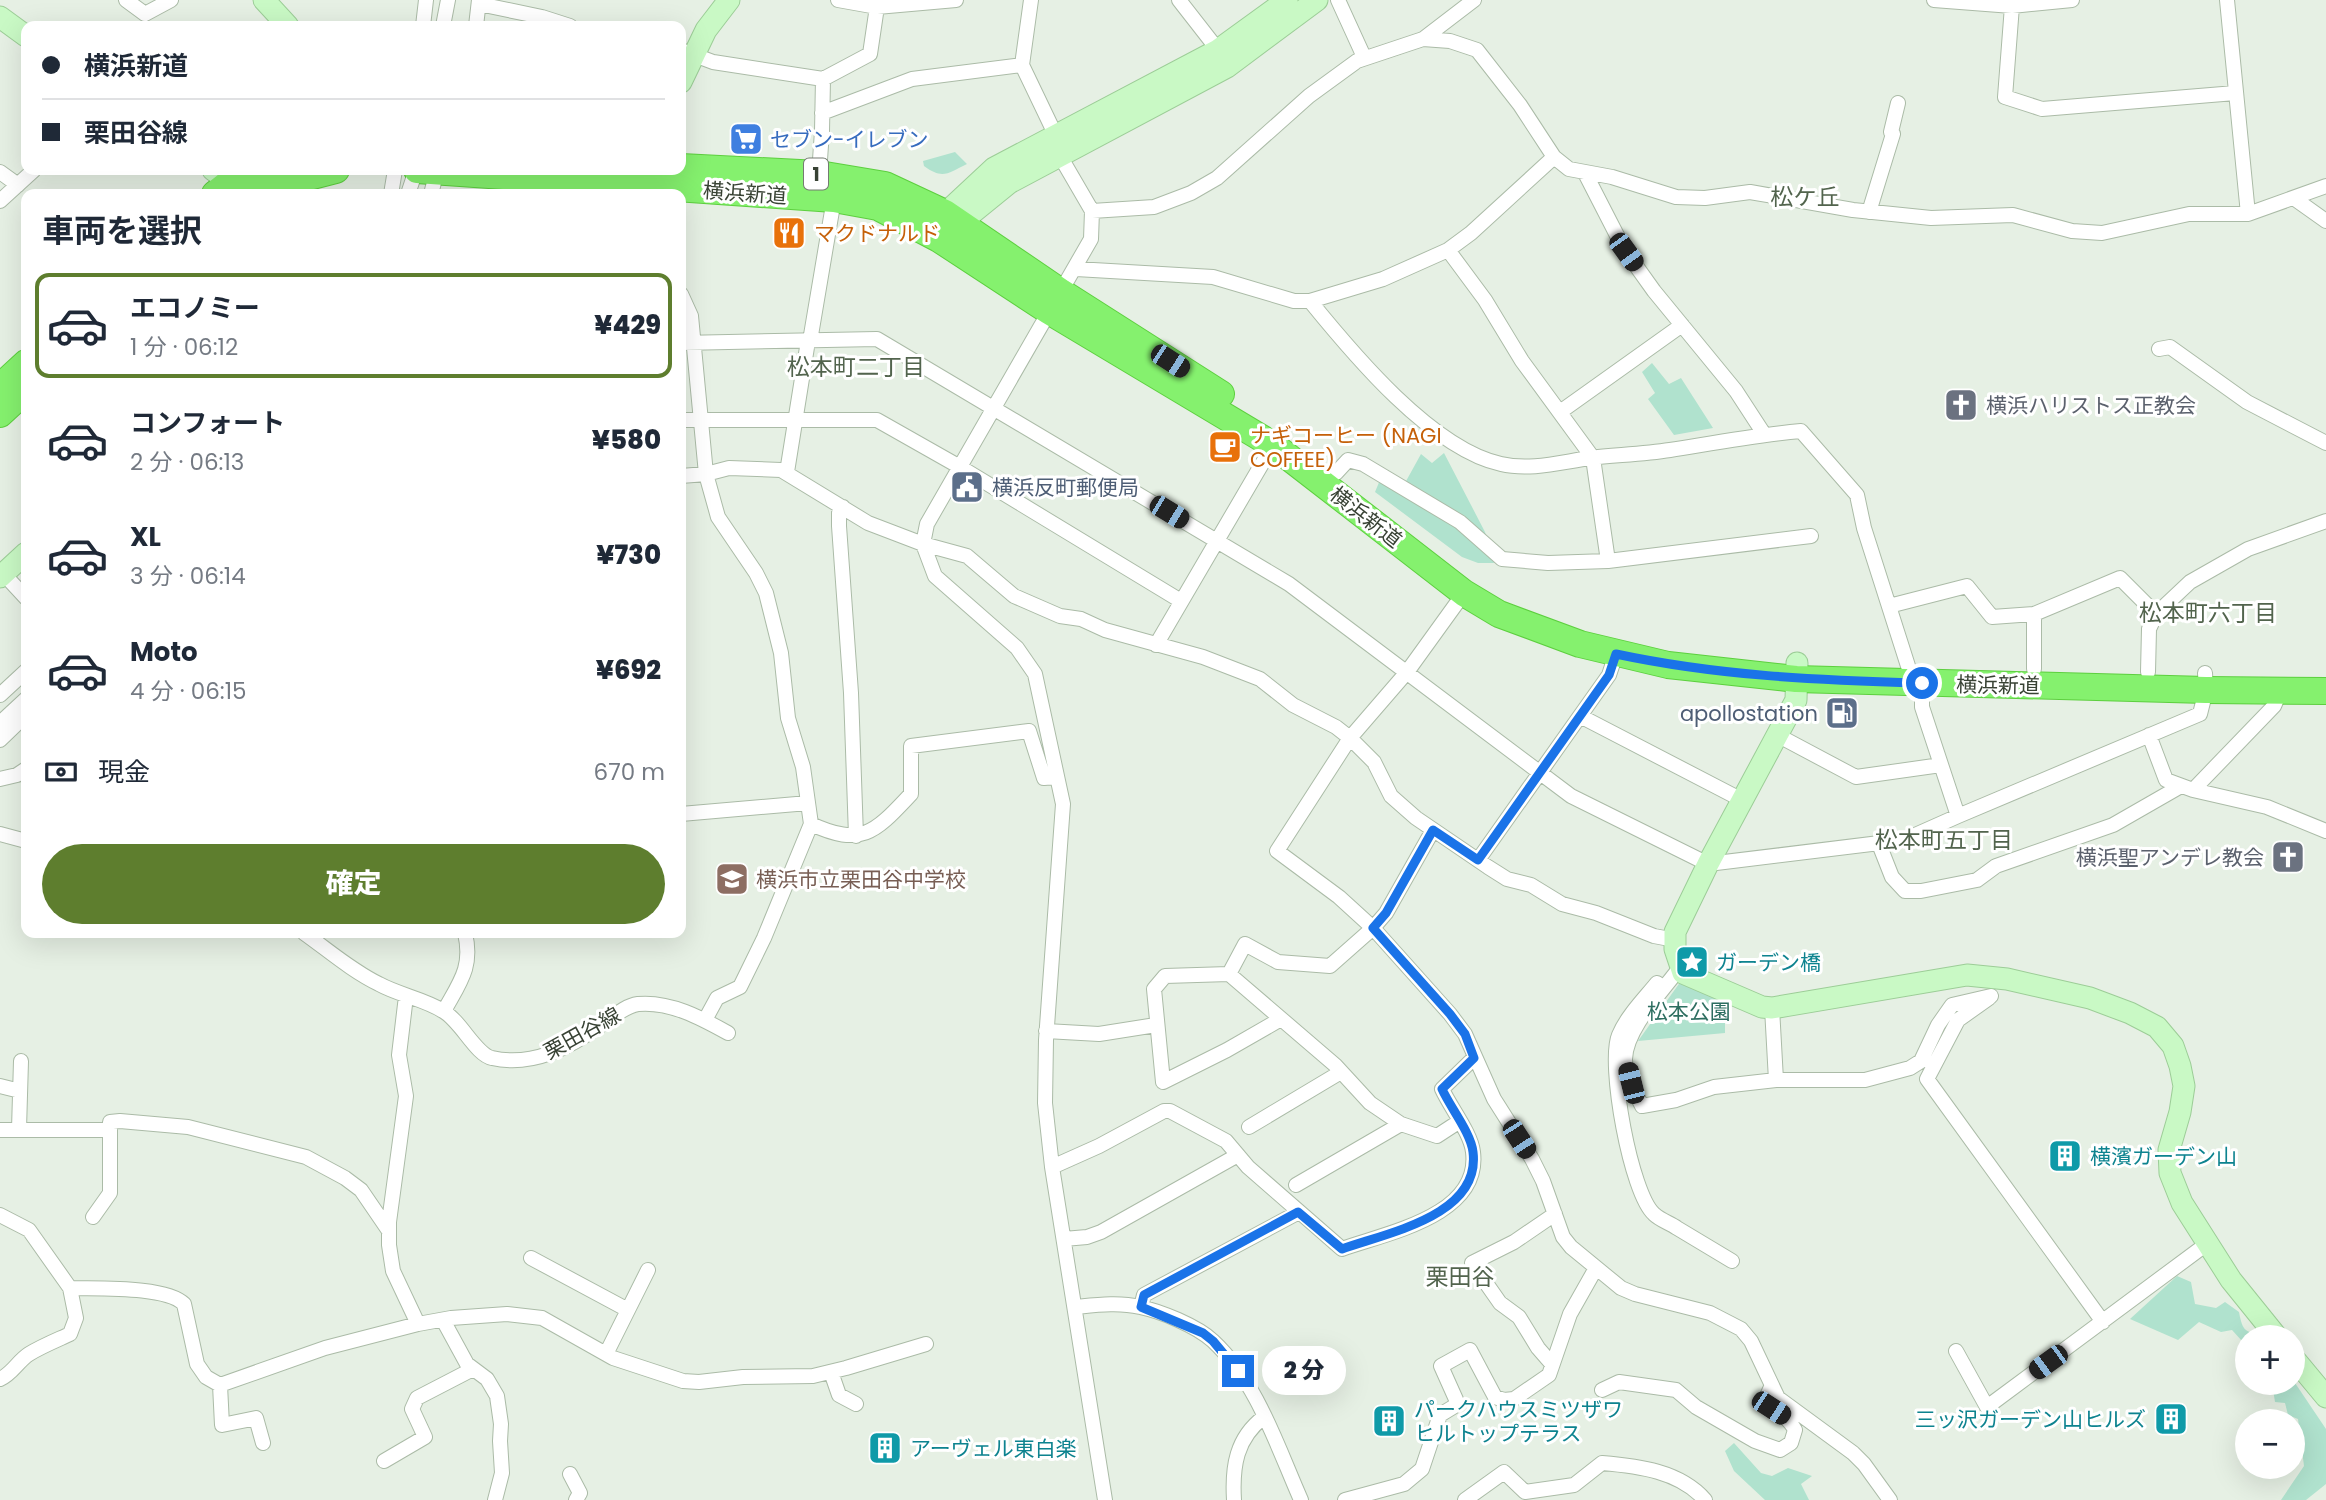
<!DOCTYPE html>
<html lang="ja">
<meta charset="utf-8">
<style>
:root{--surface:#fff;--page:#f6f6f7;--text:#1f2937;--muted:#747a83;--line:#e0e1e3;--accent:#5e7e2e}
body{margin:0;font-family:Poppins,"Noto Sans JP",sans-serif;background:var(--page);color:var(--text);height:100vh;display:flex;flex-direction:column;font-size:26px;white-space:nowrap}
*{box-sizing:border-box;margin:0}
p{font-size:23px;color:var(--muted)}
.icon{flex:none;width:38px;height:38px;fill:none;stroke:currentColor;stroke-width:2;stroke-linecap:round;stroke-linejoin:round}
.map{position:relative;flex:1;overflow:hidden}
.sheet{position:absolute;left:21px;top:189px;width:665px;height:749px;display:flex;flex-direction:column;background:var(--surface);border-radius:14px;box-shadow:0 7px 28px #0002}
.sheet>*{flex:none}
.hud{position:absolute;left:21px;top:21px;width:665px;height:154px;border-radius:14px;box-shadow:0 7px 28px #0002;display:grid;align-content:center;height:154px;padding:0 21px;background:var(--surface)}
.tools{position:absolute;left:2235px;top:1325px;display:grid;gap:14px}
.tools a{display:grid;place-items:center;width:70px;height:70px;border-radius:50%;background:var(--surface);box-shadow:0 7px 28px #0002;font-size:35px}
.end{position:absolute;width:32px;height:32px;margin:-16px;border:9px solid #1a73e8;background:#fff;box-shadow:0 0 0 4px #fff}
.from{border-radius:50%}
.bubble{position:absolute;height:49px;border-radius:24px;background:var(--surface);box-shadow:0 7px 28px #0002;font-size:23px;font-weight:800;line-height:49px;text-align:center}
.car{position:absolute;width:21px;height:42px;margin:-21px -10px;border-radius:9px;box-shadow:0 0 5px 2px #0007;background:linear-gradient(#222 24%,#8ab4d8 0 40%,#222 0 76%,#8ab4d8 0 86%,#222 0)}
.hud b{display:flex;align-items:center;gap:24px;height:66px;font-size:26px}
.hud b+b{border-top:2px solid var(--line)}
.hud i{width:18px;height:18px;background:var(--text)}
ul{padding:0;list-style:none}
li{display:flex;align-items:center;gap:21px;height:105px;margin:0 14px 10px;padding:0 7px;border:4px solid transparent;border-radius:14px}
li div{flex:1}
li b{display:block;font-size:26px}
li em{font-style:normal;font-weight:800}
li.selected{border-color:var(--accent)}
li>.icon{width:63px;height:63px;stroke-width:1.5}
h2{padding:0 21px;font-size:32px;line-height:84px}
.pay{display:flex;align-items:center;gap:18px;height:77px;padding:0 21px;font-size:26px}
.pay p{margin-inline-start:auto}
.primary-button{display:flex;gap:14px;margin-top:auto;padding:14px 21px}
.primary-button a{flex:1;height:80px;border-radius:42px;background:var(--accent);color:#fff;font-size:28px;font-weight:800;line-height:80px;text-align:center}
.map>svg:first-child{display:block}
.green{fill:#b0e2ce}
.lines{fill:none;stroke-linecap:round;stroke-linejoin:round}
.street-casing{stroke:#abbba7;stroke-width:16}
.secondary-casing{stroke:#9ccd97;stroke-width:23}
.highway-casing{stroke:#5dcf3f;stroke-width:28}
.street{stroke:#fff;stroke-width:14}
.secondary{stroke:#c9f9c5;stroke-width:21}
.highway{stroke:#85f16e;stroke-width:26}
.route{stroke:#1a73e8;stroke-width:9}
.labels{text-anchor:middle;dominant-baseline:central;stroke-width:6;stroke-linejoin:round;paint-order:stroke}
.shield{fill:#fff;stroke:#747b71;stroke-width:2}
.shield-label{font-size:19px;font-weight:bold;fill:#384234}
.shop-label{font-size:21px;fill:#366cbe;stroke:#fff;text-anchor:start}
.street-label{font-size:21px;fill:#384234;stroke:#fff}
.food-label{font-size:21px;fill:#c56008;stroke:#fff;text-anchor:start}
.worship-label{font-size:21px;fill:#5b616d;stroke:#fff;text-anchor:start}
.service-label{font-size:21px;fill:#4e5e75;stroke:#fff;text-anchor:start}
.education-label{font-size:21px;fill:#785e54;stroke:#fff;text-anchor:start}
.culture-label{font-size:21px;fill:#0d838f;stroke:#fff;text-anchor:start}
.park-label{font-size:21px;fill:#2d6e60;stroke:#fff}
.neighbourhood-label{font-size:23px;fill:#52644d;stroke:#fff}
</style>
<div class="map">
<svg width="2326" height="1500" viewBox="0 0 2326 1500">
<rect width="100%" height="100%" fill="#e6f0e4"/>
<!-- green -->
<path class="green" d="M955,152l12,12c-19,9 -24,16 -43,2l-1,-5z
M1652,363l17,21 12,-6 32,50 -39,7 -26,-36 7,-6 -13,-21z
M1444,453l41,79 9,31h-16l-16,-6 -87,-65 5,-12 20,12 21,-38 11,9z
M1681,981l44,19v33l-87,8z
M2177,1276l14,6 4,22 21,4 9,-6 14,10c4,21 6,18 24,25h-16v16l-5,-4v-8l-10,-11 -11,2 -22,-10 -21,18 -48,-21z
M2293,1380l33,49v55l-20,16h-25l23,-34 -6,-47 -10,-4 -3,-12 -10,-1 -3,-19 20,-1z
M1734,1443l27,30 11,3 16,-8 24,8 -11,8 8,16h-44l-31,-29 -9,-20z"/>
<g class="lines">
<defs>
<path id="street" d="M126,0l19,14 26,-14
M838,0l39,7 79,-7
M1031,0l-9,65 34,71
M1179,0l39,50
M1338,0l26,57
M1934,0l78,6 60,-6
M2227,0l21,214
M479,4l63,13 28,9
M2012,6l-7,91 37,12 193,-16
M423,26l3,-26
M443,26l5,-26
M476,26l3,-26
M1423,39l27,2 27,9 43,55 34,52 15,12 43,8 64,20 29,1 45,-6 103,18 78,8 82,-3 59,16 30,2 87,-19h59l78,-28
M681,50l32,12 110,17 -1,52 -3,43
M823,79l47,-25 8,-54
M822,113l90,-34 110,-14
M1060,156l32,55 -1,28 -164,285 -4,20 12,32 82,72 18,26 28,130 -17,236 -1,63 7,64 53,333
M0,172l18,13
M1585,173l39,76 30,42 82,100 28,43
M391,194l4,-24
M408,194l8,-24
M431,194l6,-23
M2295,199l31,22
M0,201l34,-31
M1092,211l62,-4 37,-14 26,-15 92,-82 48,-35 66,-22 51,-39
M1869,212l24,-78 -2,-2 7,-29
M1448,250l37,50 37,61 71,97 15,103
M1076,269l137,8 81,24h16l73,-22 65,-29 23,-17 83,-76
M681,294l10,22 15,158 12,43 38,56 10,20 15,60 7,65 15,49 8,57c52,24 65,7 100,-30v-48l118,-15 15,47 13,-1
M1310,301c43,53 122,148 191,163 29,7 60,-2 89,-6 27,-3 54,-4 80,-8 44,-7 87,-15 131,-19l56,64 7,33 44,138
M810,341l24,-142
M681,343l196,-4 412,245 282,212 137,68 196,-24 54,-24 242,-102 6,-24 -1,-17
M2159,349l11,-2 77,55 79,41
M1560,412l122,-87
M681,420h196l83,47 221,134
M787,472l21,-131
M1336,473l12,-13 15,4 97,58 42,37 46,4 60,-2 203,-25
M681,476l25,-2 23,-6 52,2 87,53 55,21 44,12 47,40 46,20 21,3 24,11 98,27 57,22 33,26 43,22 14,11 24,24 17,34 25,22 72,49 19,12 24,6 31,19 34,9 58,23 21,4
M843,507l-4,6v13l12,167 5,143
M0,570l26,28
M1464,593l-57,79 -57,66 -73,113 62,46 34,31 77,86 15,20 29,65 38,60 11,22 20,56 8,10 50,41 14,6 75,19 31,16 10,12 27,57 75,55 11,11 26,36
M1889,606l78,-20 25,31 42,-3 86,-36 36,36
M2034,614v55
M1156,645l117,-200
M2148,672l1,-43 7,-15 34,-32 58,-33 78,-28
M1922,683v24l36,109
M0,695l26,-24
M1580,716l162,84
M0,723l26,-24
M1777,735l79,42 85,-12
M2149,735l17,45 27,10 74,17 59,24
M0,740l26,-25
M0,779l17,-4 9,-6
M2193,790l81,-84 7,-16
M681,814l127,-11
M0,834l26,7
M1879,844l13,33 13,14h16l56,-11 19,-14 117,-41 68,-39
M1478,860l131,-185 7,-21
M304,933c24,17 48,38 75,51 20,11 45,15 64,27 18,10 33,44 49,47 40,9 77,-10 109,-33 11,-7 23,-19 37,-21 32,-3 63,14 90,29
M1681,966c-18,25 -55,62 -56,93 0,17 10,33 17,47l34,-6 38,-13 62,-7h89l45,-12 11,-7 17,-36 14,-20 39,-9
M1229,974l106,91 35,38 31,21 36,12 23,-15
M1657,983c-13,16 -30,33 -38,52 -12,28 12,159 35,179 6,6 16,9 23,14 18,11 37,22 55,33
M406,996l-7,59 7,41 -17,126v23l4,26 25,53
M1989,998l-31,22 -31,59 176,243
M1772,1008l4,72
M444,1011c16,-29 29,-44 21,-78
M1281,1019l-54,31 -64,32 -9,-93 11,-13 64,-2 16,-30 33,18 52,4 43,-38 13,-15 47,-83
M705,1020l12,-22 23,-11 24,-49 47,-114
M1046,1031l53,3 57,-9
M0,1086l20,5
M1249,1127l92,-55
M19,1129l2,-68
M0,1130h109
M1052,1167l47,-21 65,-35h6l56,30 22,26 94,82c44,-16 139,-33 131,-97 -2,-19 -23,-45 -31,-63l32,-31
M1296,1185l105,-61
M0,1215l29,15 41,58c28,1 96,-2 114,16l13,60 9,13 14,8 105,-37 93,-24 33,-6 56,-4 35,4 71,40 70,23 16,1 44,-5 70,-1 33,-8 80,-24
M93,1217l17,-24v-71l10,-1 68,6 118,30 39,21 16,12 28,41
M1064,1239l23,-2 14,-5 137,-77
M531,1258l97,52
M1075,1307c21,-2 44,-5 65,0 20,4 57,19 73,34 44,41 64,105 88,159
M1141,1307l3,-12 155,-83
M443,1320l24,44 20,15 10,17 4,28 -1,17 2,32 -7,27
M1956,1351l31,56 221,-164
M606,1354l42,-84
M1551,1363l-13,-15 -19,-31 -19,-14 -28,-40 42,-21 41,-28
M831,1372l8,23 17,9
M0,1379c12,-5 18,-18 29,-25 13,-8 28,-14 41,-20l6,-16 -6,-30
M220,1385l2,40 34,-7 7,25
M1602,1390l17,-8 57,8 20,17 59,34 25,9 11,-7 4,-13c-9,-18 -21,-14 -28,-34l4,-9
M384,1461l41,-24 -13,-28 5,-11 56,-29
M570,1474l10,19 -4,7
M1234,1500c-2,-33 2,-62 30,-83
M1345,1500l59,-16 18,-15 18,-54 18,-11 -17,-38 29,-16 25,47 9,3 10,-1 35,-24 21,-61 26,-46
M1465,1500l39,-28 21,20 49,-7 28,-22c36,3 78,8 103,37"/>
<path id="secondary" d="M264,0l24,26
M0,17l26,19
M681,82l25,-52 23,-30
M213,170l29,21
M935,223l59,-55 224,-118 69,-50
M950,231l59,-48 218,-116 90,-67
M0,577l26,-24
M1797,663l-1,37 -88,164 -33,68v17l8,24 79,34 10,1 195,-33 40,4 83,19 40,15 27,14 16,19 7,20 4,20 -4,26 -11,38 1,23 12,30 49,77 46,57
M2292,1356l34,41"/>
<path id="highway" d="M681,167l138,7 66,11 60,28 116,79 160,102
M417,170l417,29 44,8 61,32 110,72 224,134 191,148 35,21 81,30 88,21 128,14 410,11 120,1
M215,194l15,-12 35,-12
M253,194l17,-7 66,-17
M0,387l26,-24
M0,414l26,-24"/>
</defs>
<!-- street casing -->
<use href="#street" class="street-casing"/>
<!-- secondary casing -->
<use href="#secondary" class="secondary-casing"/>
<!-- highway casing -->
<use href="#highway" class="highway-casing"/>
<!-- street -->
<use href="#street" class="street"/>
<!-- secondary -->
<use href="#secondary" class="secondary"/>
<!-- highway -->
<use href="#highway" class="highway"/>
</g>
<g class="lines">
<!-- route -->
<path class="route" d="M1238,1371l-25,-30 -10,-8 -62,-26 3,-12 154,-83 44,37c44,-16 139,-33 131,-97 -2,-19 -23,-45 -31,-63l32,-31 -9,-24 -15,-20 -77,-86 13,-15 47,-83 45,30 131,-185 7,-21c103,22 200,26 306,29"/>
</g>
<!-- icons -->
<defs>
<symbol id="supermarket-square" viewBox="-11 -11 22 22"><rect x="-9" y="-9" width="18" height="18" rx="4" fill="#3f7fe0" stroke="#fff"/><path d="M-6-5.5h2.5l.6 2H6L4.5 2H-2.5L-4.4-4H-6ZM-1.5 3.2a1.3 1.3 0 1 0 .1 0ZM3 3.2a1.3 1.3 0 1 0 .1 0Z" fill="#fff"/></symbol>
<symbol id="restaurant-square" viewBox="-11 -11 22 22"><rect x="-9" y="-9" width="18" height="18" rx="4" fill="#e8710a" stroke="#fff"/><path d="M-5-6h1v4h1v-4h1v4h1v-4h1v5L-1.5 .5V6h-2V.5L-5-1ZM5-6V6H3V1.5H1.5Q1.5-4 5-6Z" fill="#fff"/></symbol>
<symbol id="church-square" viewBox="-11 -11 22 22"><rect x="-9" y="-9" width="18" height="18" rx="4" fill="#6b7280" stroke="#fff"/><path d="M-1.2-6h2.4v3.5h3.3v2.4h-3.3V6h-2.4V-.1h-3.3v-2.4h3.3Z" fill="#fff"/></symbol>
<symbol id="cafe-square" viewBox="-11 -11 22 22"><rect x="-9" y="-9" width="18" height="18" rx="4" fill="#e8710a" stroke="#fff"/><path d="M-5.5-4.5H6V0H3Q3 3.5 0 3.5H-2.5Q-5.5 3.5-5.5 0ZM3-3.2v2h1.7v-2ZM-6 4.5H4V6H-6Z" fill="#fff"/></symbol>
<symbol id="civic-square" viewBox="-11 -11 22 22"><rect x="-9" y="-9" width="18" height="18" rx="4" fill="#5c6f8a" stroke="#fff"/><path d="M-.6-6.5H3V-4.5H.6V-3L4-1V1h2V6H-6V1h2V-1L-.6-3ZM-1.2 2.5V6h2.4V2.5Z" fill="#fff"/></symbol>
<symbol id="fuel-square" viewBox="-11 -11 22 22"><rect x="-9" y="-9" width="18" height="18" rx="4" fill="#5c6f8a" stroke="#fff"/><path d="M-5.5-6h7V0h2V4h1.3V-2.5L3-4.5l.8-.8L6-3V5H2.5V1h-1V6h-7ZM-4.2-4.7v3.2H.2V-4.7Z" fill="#fff"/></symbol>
<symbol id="school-square" viewBox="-11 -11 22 22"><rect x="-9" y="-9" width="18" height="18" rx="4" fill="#8d6e63" stroke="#fff"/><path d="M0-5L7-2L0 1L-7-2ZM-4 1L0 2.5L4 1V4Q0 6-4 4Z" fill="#fff"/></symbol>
<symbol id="sight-square" viewBox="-11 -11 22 22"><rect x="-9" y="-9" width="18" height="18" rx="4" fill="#0f9aa8" stroke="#fff"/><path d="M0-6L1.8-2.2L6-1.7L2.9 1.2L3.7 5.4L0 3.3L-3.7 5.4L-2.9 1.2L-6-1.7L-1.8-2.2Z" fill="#fff"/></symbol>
<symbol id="building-square" viewBox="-11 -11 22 22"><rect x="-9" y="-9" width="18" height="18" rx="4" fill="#0f9aa8" stroke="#fff"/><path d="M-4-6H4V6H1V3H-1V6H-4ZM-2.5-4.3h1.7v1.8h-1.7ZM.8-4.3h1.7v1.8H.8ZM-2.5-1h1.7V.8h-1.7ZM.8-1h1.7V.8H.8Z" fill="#fff"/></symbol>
</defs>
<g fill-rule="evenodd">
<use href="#supermarket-square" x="727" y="120" width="38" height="38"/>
<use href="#restaurant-square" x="770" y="214" width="38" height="38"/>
<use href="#church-square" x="1942" y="386" width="38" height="38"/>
<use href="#cafe-square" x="1206" y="428" width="38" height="38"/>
<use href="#civic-square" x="948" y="468" width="38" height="38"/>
<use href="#fuel-square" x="1823" y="694" width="38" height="38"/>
<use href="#church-square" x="2269" y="838" width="38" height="38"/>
<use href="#school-square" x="713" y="860" width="38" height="38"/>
<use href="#sight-square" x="1673" y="943" width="38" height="38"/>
<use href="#building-square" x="2046" y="1137" width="38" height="38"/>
<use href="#building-square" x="2152" y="1400" width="38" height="38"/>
<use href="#building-square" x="1370" y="1402" width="38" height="38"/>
<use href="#building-square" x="866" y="1429" width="38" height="38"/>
</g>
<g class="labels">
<!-- shield labels -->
<rect class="shield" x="804" y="158.5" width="24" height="31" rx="5"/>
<g class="shield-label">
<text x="816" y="174">1</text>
</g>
<!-- shop labels -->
<g class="shop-label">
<text x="770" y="139">セブン-イレブン</text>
</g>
<!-- street labels -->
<g class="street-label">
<text transform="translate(745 193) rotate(4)">横浜新道</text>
<text transform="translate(1366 517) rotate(38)">横浜新道</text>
<text transform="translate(1998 685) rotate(1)">横浜新道</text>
<text transform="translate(582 1033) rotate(-29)">栗田谷線</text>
</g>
<!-- food labels -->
<g class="food-label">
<text x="814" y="233">マクドナルド</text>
<text x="1250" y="435">ナギコーヒー (NAGI<tspan x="1250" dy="24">COFFEE)</tspan></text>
</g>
<!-- worship labels -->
<g class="worship-label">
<text x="1986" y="405">横浜ハリストス正教会</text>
<text x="2264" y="857" text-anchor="end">横浜聖アンデレ教会</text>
</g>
<!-- service labels -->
<g class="service-label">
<text x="992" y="487">横浜反町郵便局</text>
<text x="1818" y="713" text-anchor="end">apollostation</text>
</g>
<!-- education labels -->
<g class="education-label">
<text x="756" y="879">横浜市立栗田谷中学校</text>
</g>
<!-- culture labels -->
<g class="culture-label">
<text x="1716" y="962">ガーデン橋</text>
<text x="2090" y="1156">横濱ガーデン山</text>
<text x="1414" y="1409">パークハウスミツザワ<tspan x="1414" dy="24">ヒルトップテラス</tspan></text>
<text x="2146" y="1419" text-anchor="end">三ッ沢ガーデン山ヒルズ</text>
<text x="910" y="1448">アーヴェル東白楽</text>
</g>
<!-- park labels -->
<g class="park-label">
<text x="1689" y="1011">松本公園</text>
</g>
<!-- neighbourhood labels -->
<g class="neighbourhood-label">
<text x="1805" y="197">松ケ丘</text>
<text x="856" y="367">松本町二丁目</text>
<text x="2208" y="613">松本町六丁目</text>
<text x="1944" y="840">松本町五丁目</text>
<text x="1460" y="1277">栗田谷</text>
</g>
</g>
</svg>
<div class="tools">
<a>+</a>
<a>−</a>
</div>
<i class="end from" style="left:1922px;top:683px"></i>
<i class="end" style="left:1238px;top:1371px"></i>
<div class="bubble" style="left:1262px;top:1346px;width:84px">2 分</div>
<i class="car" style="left:1626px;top:252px;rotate:144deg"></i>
<i class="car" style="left:1170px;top:361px;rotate:123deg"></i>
<i class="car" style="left:1169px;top:512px;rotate:121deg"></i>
<i class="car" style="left:1631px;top:1083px;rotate:346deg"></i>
<i class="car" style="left:1519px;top:1139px;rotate:147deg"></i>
<i class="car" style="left:2048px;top:1362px;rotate:234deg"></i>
<i class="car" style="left:1771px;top:1408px;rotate:123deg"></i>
<div class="hud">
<b><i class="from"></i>横浜新道</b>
<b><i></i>栗田谷線</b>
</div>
<section class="sheet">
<h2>車両を選択</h2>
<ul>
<li class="selected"><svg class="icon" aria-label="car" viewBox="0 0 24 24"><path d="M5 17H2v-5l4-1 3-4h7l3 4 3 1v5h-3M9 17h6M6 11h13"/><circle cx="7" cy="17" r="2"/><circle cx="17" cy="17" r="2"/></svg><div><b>エコノミー</b><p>1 分 · 06:12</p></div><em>¥429</em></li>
<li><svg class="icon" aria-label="car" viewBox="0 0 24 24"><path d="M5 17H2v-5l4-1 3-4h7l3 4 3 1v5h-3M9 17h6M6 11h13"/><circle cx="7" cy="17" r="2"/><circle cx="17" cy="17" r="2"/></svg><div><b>コンフォート</b><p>2 分 · 06:13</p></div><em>¥580</em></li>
<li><svg class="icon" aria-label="car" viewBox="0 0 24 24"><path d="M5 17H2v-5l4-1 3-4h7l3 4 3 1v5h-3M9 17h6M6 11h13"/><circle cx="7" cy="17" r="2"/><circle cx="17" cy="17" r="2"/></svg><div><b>XL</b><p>3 分 · 06:14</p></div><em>¥730</em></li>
<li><svg class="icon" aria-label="car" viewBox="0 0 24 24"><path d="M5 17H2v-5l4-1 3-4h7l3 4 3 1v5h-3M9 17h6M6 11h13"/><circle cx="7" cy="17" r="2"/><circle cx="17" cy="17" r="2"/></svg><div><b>Moto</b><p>4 分 · 06:15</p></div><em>¥692</em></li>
</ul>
<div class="pay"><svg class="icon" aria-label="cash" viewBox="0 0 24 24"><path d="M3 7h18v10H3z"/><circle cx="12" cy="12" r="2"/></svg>現金<p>670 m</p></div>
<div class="primary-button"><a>確定</a></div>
</section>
</div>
